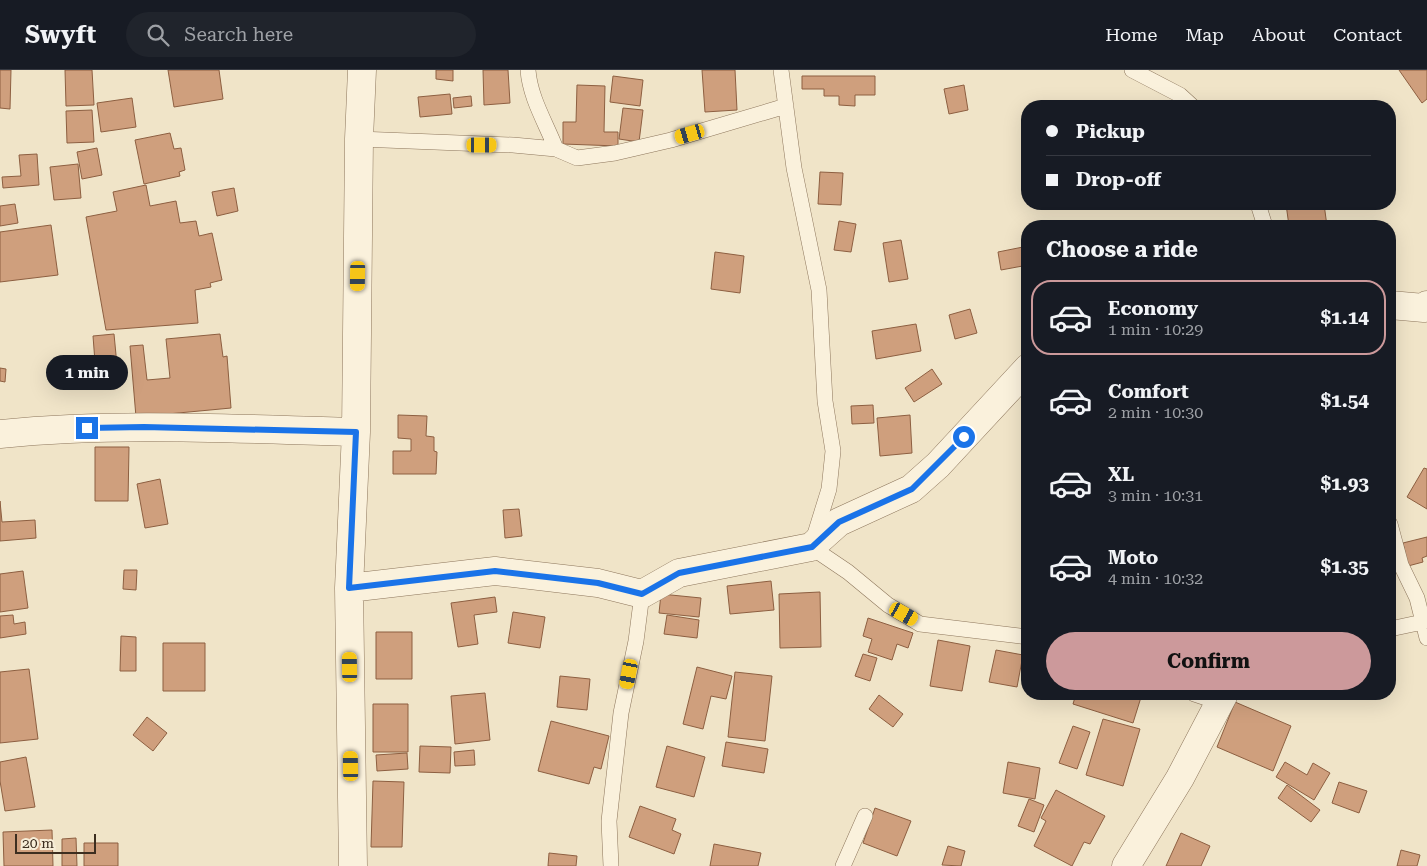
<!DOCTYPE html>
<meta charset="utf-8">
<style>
:root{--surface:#171b24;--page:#20242c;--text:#f1f3f6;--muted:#9ea1a6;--line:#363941;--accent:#cc999b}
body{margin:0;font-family:"Roboto Serif",serif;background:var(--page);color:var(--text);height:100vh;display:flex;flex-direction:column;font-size:19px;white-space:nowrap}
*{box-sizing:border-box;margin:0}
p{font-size:16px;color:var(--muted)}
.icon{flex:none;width:28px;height:28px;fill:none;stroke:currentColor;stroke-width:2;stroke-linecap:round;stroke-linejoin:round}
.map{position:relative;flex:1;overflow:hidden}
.sheet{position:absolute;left:1021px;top:150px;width:375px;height:480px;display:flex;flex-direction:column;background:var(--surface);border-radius:20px;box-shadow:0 5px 20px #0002}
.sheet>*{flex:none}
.top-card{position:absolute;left:1021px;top:30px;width:375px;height:110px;border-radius:20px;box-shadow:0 5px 20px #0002;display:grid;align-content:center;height:110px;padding:0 25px;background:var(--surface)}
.scale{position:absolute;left:15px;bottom:12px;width:81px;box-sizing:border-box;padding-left:5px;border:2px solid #3d2e20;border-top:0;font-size:14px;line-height:18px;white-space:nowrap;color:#3d2e20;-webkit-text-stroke:4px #f7eed8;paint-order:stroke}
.end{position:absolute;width:22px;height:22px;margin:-11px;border:6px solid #1a73e8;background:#fff;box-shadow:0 0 0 2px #fff}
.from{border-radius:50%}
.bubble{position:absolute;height:35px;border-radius:18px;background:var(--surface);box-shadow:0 5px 20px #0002;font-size:16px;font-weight:700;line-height:35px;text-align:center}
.car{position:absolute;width:15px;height:30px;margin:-15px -8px;border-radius:6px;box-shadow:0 0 4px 1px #0007;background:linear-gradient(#f5c518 24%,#345 0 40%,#f5c518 0 76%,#345 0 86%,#f5c518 0)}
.top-card b{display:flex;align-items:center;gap:18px;height:48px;font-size:19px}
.top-card b+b{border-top:1px solid var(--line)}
.top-card i{width:12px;height:12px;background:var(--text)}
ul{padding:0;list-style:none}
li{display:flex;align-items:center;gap:15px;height:75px;margin:0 10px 8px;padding:0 15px;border:2px solid transparent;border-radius:20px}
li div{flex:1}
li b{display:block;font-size:19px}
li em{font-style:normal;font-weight:700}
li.selected{border-color:var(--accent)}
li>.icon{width:45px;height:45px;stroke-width:1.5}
h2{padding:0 25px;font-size:22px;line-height:60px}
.button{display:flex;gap:10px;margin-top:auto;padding:10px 25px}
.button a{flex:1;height:58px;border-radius:30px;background:var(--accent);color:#111;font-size:20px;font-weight:700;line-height:58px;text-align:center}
header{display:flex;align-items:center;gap:30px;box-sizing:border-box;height:70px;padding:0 25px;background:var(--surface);border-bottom:1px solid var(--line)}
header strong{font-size:24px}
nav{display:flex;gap:28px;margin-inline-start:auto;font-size:18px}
.search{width:350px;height:45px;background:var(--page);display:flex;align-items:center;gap:12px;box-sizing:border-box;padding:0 18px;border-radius:28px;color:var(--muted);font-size:19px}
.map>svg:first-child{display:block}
.building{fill:#cf9f7d;stroke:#8d5f41}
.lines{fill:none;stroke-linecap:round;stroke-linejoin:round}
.lane-casing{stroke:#8d765c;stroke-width:16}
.street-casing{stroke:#8d765c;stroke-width:29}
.lane{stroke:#faf1dc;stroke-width:15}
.street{stroke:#faf1dc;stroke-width:28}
.route{stroke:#1a73e8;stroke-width:6}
</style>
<header>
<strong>Swyft</strong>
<div class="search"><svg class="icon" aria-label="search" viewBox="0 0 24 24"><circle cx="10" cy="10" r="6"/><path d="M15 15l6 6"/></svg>Search here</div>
<nav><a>Home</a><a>Map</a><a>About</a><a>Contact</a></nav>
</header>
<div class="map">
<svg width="1427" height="796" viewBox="0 0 1427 796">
<rect width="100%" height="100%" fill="#f0e4c8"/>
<!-- building -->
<path class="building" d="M0,0h11l-1,39 -10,-1z
M65,0h27l2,35 -28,1z
M168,0h51l4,29 -49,8z
M436,0h17v11l-17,-2z
M483,0h25l2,33 -26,2z
M702,0h33l2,40 -32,2z
M1399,0h28v29l-5,4z
M613,6l30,4 -3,26 -30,-4z
M802,6h73v19h-20v11l-16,-1v-9h-15v-7h-22z
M577,15l28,1 -1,46h14v14l-55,-2v-22h13z
M964,15l4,25 -19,4 -5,-25z
M450,24l2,20 -32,3 -2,-20z
M471,26l1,10 -18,2 -1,-10z
M132,28l4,29 -35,5 -4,-29z
M623,38l20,2 -4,32 -20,-3z
M92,40l2,32 -27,1 -1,-32z
M170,63l4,16 7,-1 4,22 -6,2 1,4 -36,8 -9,-44z
M97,78l5,27 -20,4 -5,-27z
M37,84l2,31 -36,3 -1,-11 19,-1 -2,-21z
M78,94l3,34 -27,2 -4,-33z
M820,102l23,1 -2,32 -23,-1z
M146,115l4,21 26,-5 4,22 16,-2 3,15 13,-3 10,47 -12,3 1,4 -16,3 3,33 -92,7 -20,-113 31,-6 -4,-19z
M234,118l4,23 -21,5 -5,-24z
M15,134l3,19 -18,3v-20z
M1286,134h38l3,22h-38z
M839,151l17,3 -5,28 -17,-2z
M51,155l7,50 -58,7v-50z
M901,170l7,39 -19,3 -6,-39z
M1028,176v19l-27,5 -3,-18z
M715,182l29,4 -4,37 -29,-4z
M970,239l7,24 -22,6 -6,-24z
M916,254l5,27 -45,8 -4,-28z
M114,264l5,52 -22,2 -4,-52z
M220,264l3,23 4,-1 4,52 -95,9 -6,-71 13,-1 4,35 23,-2 -4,-39z
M0,298l6,1 -1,13 -5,-1z
M932,299l10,15 -28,18 -9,-14z
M873,335l1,18 -22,1 -1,-18z
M398,345l29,1 -1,20 8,1v14l3,1 -1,22h-43v-23h18v-12l-13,-1z
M910,345l2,38 -32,3 -3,-38z
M95,377h34l-1,54h-33z
M1424,398l3,1v40l-20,-12z
M160,409l8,45 -23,4 -8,-44z
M0,431l2,21 33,-2 1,18 -36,3z
M519,439l3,27 -17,2 -2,-28z
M1427,467v19l-5,2 1,4 -15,4 -5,-23z
M124,500h13l-1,20 -13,-1z
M23,501l5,37 -28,4v-38z
M771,511l3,29 -44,4 -3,-28z
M820,522l1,55 -41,1 -1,-54z
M661,524l40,4 -2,19 -40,-4z
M495,527l2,15 -23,3 4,29 -20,3 -7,-44z
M513,542l32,5 -5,31 -32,-5z
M13,545l1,9 11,-2 1,12 -26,4v-22z
M667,545l32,5 -2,18 -33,-4z
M868,548l45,15 -5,15 -11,-4 -5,16 -24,-8 4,-13 -9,-3z
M376,562h36v47h-36z
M121,566l15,1v34h-16z
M938,570l32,6 -8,45 -32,-5z
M163,573h42v48h-42z
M996,580l27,5 -6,32 -28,-5z
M863,584l14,4 -7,23 -15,-5z
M697,597l35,9 -6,23 -15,-3 -8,33 -20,-5z
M29,599l9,70 -38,4v-71z
M735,602l37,4 -7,65 -37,-4z
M560,606l30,3 -3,31 -30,-3z
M485,623l5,47 -35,4 -4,-48z
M1076,624h66l-9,29 -60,-19z
M879,625l24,19 -10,13 -24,-18z
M1235,632l56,24 -18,45 -56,-24z
M373,634h35v48h-35z
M147,647l20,16 -14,18 -20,-16z
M1103,649l37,10 -17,57 -37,-11z
M551,651l58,15 -8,33 -7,-2 -5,17 -51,-13z
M1073,656l17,6 -13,37 -18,-6z
M726,672l42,7 -4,24 -42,-7z
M420,676l31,1 -1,26 -31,-1z
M667,676l38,11 -11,40 -38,-10z
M474,680l1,15 -20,1 -1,-14z
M407,683l1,16 -31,2 -1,-16z
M26,687l9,50 -30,4 -5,-30v-19z
M1008,692l32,6 -5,31 -32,-6z
M1285,692l22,13 6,-12 17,10 -16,27 -38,-23z
M373,711l31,1 -2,65h-31z
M1339,712l28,9 -8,22 -27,-10z
M1287,715l33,25 -9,12 -33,-24z
M1056,720l49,26 -15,28 -6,-2 -12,24 -38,-20 12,-25 -5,-3z
M1029,729l15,6 -10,27 -16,-6z
M640,736l36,13 -4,11 9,4 -7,20 -45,-17z
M875,738l36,13 -14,35 -34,-13z
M52,760l1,36h-49l-1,-34z
M1181,763l29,13 -9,20h-35z
M76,768l1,28h-15v-27z
M84,773h34v23h-34z
M714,774l47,9 -3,13h-48z
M948,776l17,5 -4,15 -19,-1z
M1401,780l19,5 -3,11h-20z
M549,783l28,3 -1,10h-28z"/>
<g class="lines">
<defs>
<path id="lane" d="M528,0c2,28 18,53 28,79
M781,0l13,98 25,122 6,111 8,50 -4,38 -18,58 37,25 40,33 32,19 108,13
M1132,0l48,25 12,11
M359,69l154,6 43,4 21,9 38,-5 56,-13 115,-34
M1258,134l7,22
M1390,454l11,41 16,33 10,40
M1390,559l37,-8
M1194,624l24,8
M611,796l-2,-45 12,-108 15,-72 6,-47
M843,796l22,-50"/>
<path id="street" d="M1390,235l34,3 3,-3
M0,364c118,-12 237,-5 356,-2
M349,518l146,-17 103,12 44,11 37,-21 132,-26 28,-25 72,-33 27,-24 90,-97
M353,796l-4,-278 7,-156 3,-293 3,-69
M1126,796l54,-88 44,-84"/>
</defs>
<!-- lane casing -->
<use href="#lane" class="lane-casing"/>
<!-- street casing -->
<use href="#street" class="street-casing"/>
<!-- lane -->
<use href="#lane" class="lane"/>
<!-- street -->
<use href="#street" class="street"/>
</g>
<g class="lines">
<!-- route -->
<path class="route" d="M87,358l57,-1 212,5 -7,156 146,-17 103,12 44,11 37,-21 133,-26 27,-25 73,-33 52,-52"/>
</g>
</svg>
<div class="scale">20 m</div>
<i class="end from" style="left:964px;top:367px"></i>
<i class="end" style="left:87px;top:358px"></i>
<div class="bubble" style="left:46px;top:285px;width:82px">1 min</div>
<i class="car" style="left:690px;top:64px;rotate:254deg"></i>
<i class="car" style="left:482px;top:75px;rotate:90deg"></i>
<i class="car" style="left:358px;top:206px;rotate:181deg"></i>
<i class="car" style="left:904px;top:544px;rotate:119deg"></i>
<i class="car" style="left:350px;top:597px;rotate:359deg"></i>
<i class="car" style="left:629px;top:604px;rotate:191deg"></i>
<i class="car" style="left:351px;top:696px;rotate:359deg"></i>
<div class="top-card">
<b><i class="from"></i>Pickup</b>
<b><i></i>Drop-off</b>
</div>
<section class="sheet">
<h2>Choose a ride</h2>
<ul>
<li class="selected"><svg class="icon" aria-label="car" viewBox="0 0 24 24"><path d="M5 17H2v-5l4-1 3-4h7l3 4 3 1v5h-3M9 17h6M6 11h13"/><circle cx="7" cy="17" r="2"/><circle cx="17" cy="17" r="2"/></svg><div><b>Economy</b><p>1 min · 10:29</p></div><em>$1.14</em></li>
<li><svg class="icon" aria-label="car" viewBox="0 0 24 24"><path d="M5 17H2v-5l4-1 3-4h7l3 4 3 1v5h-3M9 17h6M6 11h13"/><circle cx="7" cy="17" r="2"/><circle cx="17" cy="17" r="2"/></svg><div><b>Comfort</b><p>2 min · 10:30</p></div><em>$1.54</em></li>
<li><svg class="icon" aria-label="car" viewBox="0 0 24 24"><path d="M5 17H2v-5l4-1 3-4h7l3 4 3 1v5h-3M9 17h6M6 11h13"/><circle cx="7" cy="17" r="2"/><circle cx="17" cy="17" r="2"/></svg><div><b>XL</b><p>3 min · 10:31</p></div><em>$1.93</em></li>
<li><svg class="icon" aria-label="car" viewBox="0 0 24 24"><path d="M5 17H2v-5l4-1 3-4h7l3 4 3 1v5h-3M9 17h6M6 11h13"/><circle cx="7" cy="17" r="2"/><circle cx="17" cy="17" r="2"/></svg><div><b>Moto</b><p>4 min · 10:32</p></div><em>$1.35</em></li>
</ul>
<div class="button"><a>Confirm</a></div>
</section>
</div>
